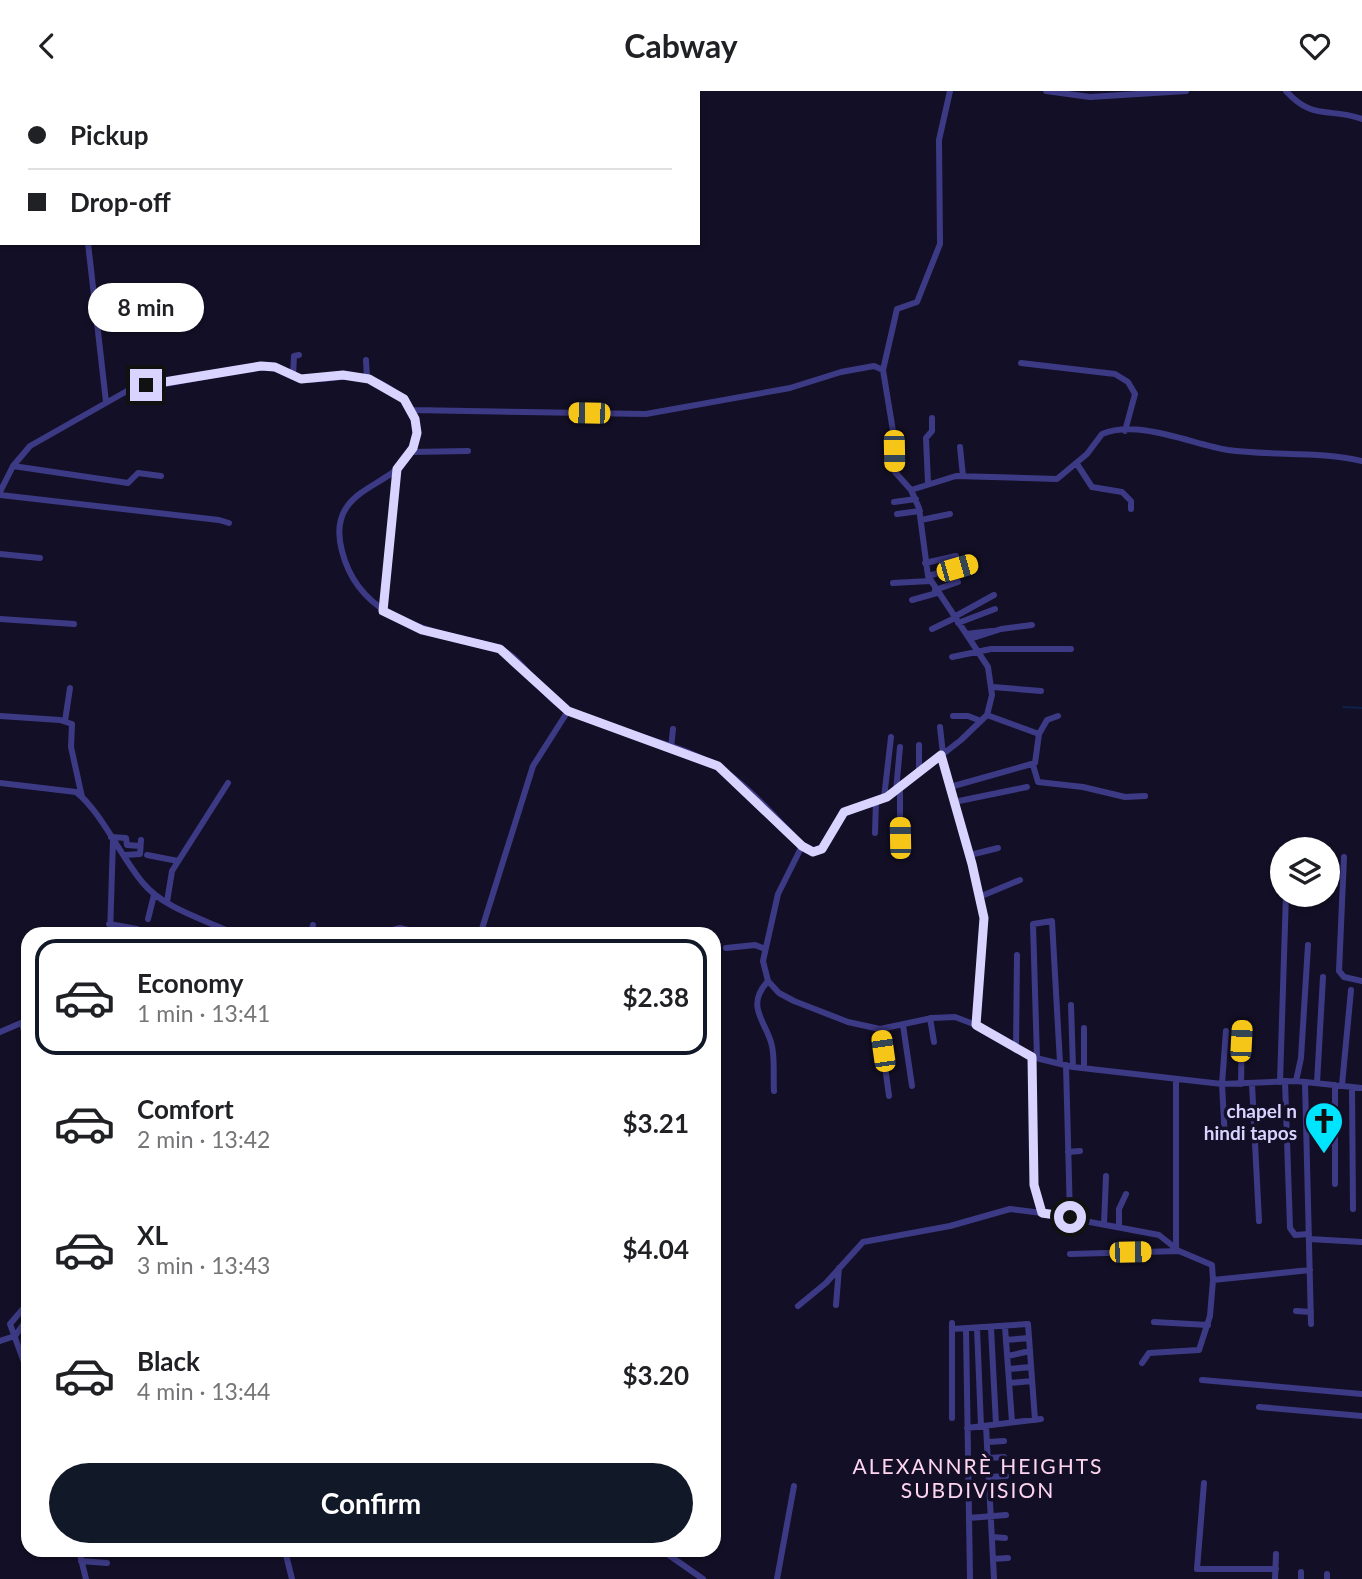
<!DOCTYPE html>
<meta charset="utf-8">
<style>
:root{--surface:#fff;--page:#f6f6f6;--text:#202124;--muted:#757577;--line:#e0e0e0;--accent:#111827}
body{margin:0;font-family:Lato,sans-serif;background:var(--page);color:var(--text);height:100vh;display:flex;flex-direction:column;font-size:26px;white-space:nowrap}
*{box-sizing:border-box;margin:0}
p{font-size:23px;color:var(--muted)}
.icon{flex:none;width:38px;height:38px;fill:none;stroke:currentColor;stroke-width:2;stroke-linecap:round;stroke-linejoin:round}
.map{position:relative;flex:1;overflow:hidden}
.details{position:absolute;left:21px;top:836px;width:700px;height:630px;display:flex;flex-direction:column;background:var(--surface);border-radius:21px;box-shadow:0 2px 5px #0004}
.details>*{flex:none}
.guide{position:absolute;left:0px;top:0px;width:700px;height:154px;box-shadow:0 2px 5px #0004;display:grid;align-content:center;height:154px;padding:0 28px;background:var(--surface)}
.buttons{position:absolute;left:1270px;top:746px;display:grid;gap:14px}
.buttons a{display:grid;place-items:center;width:70px;height:70px;border-radius:50%;background:var(--surface);box-shadow:0 2px 5px #0004;font-size:35px}
.end{position:absolute;width:32px;height:32px;margin:-16px;border:9px solid #d9d4ff;background:#111;box-shadow:0 0 0 4px #111}
.from{border-radius:50%}
.bubble{position:absolute;height:49px;border-radius:24px;background:var(--surface);box-shadow:0 2px 5px #0004;font-size:23px;font-weight:700;line-height:49px;text-align:center}
.car{position:absolute;width:21px;height:42px;margin:-21px -10px;border-radius:9px;box-shadow:0 0 5px 2px #0007;background:linear-gradient(#f5c518 24%,#345 0 40%,#f5c518 0 76%,#345 0 86%,#f5c518 0)}
.guide b{display:flex;align-items:center;gap:24px;height:66px;font-size:26px}
.guide b+b{border-top:2px solid var(--line)}
.guide i{width:18px;height:18px;background:var(--text)}
ul{padding:12px 0 0;list-style:none}
li{display:flex;align-items:center;gap:21px;height:116px;margin:0 14px 10px;padding:0 14px;border:4px solid transparent;border-radius:21px}
li div{flex:1}
li b{display:block;font-size:26px}
li em{font-style:normal;font-weight:700}
li.selected{border-color:var(--accent)}
li>.icon{width:63px;height:63px;stroke-width:1.5}
.primary-button{display:flex;gap:14px;margin-top:auto;padding:14px 28px}
.primary-button a{flex:1;height:80px;border-radius:42px;background:var(--accent);color:#fff;font-size:28px;font-weight:700;line-height:80px;text-align:center}
header{display:flex;justify-content:space-between;align-items:center;height:91px;padding:0 28px;background:var(--surface);font-size:32px;font-weight:700}
.map>svg:first-child{display:block}
.lines{fill:none;stroke-linecap:round;stroke-linejoin:round}
.stream{stroke:#0c2248;stroke-width:2}
.minor{stroke:#3d3a85;stroke-width:6}
.route{stroke:#d9d4ff;stroke-width:9}
.labels{text-anchor:middle;dominant-baseline:central;stroke-width:7;stroke-linejoin:round;paint-order:stroke}
.poi-label{font-size:19px;font-weight:bold;fill:#d9d4ff;stroke:#130f26;text-anchor:end}
.neighbourhood-label{font-size:21px;letter-spacing:2px;fill:#ffd6f0;stroke:#130f26}
</style>
<header><svg class="icon" aria-label="back" viewBox="0 0 24 24"><path d="M15 5l-7 7 7 7"/></svg>Cabway<svg class="icon" aria-label="heart" viewBox="0 0 24 24"><path d="M12 20l-8-8c-3-5 5-10 8-4 3-6 11-1 8 4z"/></svg></header>
<div class="map">
<svg width="1362" height="1488" viewBox="0 0 1362 1488">
<rect width="100%" height="100%" fill="#130f26"/>
<g class="lines">
<!-- stream -->
<path class="stream" d="M1343,616l19,1"/>
<!-- minor -->
<path class="minor" d="M48,0v2
M1046,0l44,6 96,-6
M1286,0c27,30 42,16 76,28
M151,2v-2
M451,2v-2
M88,152l18,159
M366,269l1,19
M1021,272l94,11 13,8 7,12 -10,37
M883,279l14,-61 20,-7 23,-58 -1,-104 11,-49
M293,285l1,-20 5,-1
M412,319l234,4 144,-26 51,-16 33,-6 9,4 10,61 2,41 16,18 8,18 9,68 60,91 4,28 -5,20 -26,25 -68,53 -49,19 -25,39 -6,1 -11,-6
M960,356l3,29
M411,361l57,-1
M1077,373l15,23 30,5 9,9v8
M13,375l115,17 10,-10 23,3
M928,392l-2,-45 6,-7v-13
M911,399l45,-14 101,3 30,-25 15,-20c37,-15 89,10 126,16 43,6 93,1 134,11
M0,401l13,-26 17,-20 97,-55 135,-25c15,0 25,11 39,13 22,3 42,-6 64,-1 37,9 69,45 41,82 -22,29 -80,31 -64,91 15,60 68,75 120,88 13,3 29,5 41,11 26,15 39,48 66,61 47,23 104,29 149,56 27,16 52,45 74,67l10,12 -24,48 -15,67 5,20 11,12 15,8 54,21 32,7 52,-11 23,-1 21,8 56,32 41,10 149,17 74,-3 66,7
M0,404l219,25 10,3
M894,411l22,-3
M897,423l23,-3
M921,429l29,-6
M0,463l40,4
M925,472l31,-7
M928,485l43,-12
M893,492l37,-2
M935,499l23,-8
M912,509l25,-7
M383,520l14,-142
M954,526l40,-22
M0,528l74,5
M958,532l37,-14
M932,538l23,-11
M966,543l26,-3
M970,548l31,-10 31,-4
M952,566l39,-8h80
M993,596l48,4
M0,625l60,4 12,4 -1,23 11,50
M953,625h15l13,5
M65,630l5,-33
M940,636l3,27
M1039,643l8,-14 11,-4
M919,654v27
M671,657l2,-19
M941,664l31,109 12,54 -8,107
M1033,674l5,17 45,5 42,10 20,-1
M0,692l76,9c25,19 46,67 67,91 21,26 64,37 94,52
M950,696l85,-24 4,-29 -52,-19
M900,697v50
M896,700l4,-44
M884,707l7,-61
M954,711l73,-15
M875,742l1,-33
M111,746l15,1 1,7 13,1
M125,764l15,-1 1,-14
M147,764l31,6
M970,764l28,-7
M1344,766l-5,114 5,6 18,4
M979,806l41,-17
M167,811l5,-31 56,-88
M148,828l6,-24
M109,833l28,5 5,6
M110,844l3,-95
M311,844l2,-10
M375,844l25,-7 28,7
M480,844l53,-169 35,-55
M726,857l29,-3 10,4
M768,890c-24,26 -1,41 4,65 3,14 1,31 2,45
M1071,914l2,62
M930,927l4,24
M22,932l6,24
M903,934l9,61
M880,938l9,67
M0,941l28,-12
M1016,959l1,-95
M1037,967l-4,-134 19,-3 8,142
M1066,974l4,152
M1084,977v-40
M1285,990l5,147 5,7 14,-1
M1296,990l5,-23 7,-113
M1280,991l6,-188
M1305,991l6,242
M1317,992l6,-106
M1241,993l1,-58
M1252,993l7,137
M1342,994l9,-95
M1352,996l1,122
M1225,1049l-3,-56 4,-53
M1068,1061l12,-1
M1335,1093v-99
M1042,1122l117,22 20,16 33,14 1,15 97,-10
M1104,1133l2,-48
M1119,1135v-17l7,-15
M1309,1148l53,3
M1176,1155v-166
M1070,1163l109,-3
M28,1212l-18,21 18,49
M836,1214l3,-37
M798,1215l28,-23 37,-41 87,-16 60,-17 32,4 -8,-28 -2,-128
M1296,1220l15,1
M1154,1231l54,3
M952,1232v95
M1005,1236l7,95
M977,1237l4,98
M991,1237l5,96
M952,1238l76,-5 7,96
M966,1238l4,250
M1006,1249l23,-2
M0,1250l15,-5 13,-18
M1008,1265l22,-5
M1142,1272l7,-10 50,-3 11,-34 3,-36
M1009,1278l22,-2
M1202,1289l160,14
M1010,1292l22,-2
M1259,1316l103,9
M986,1335l8,153
M967,1337l74,-9
M988,1351l16,-1
M989,1367l15,-1
M990,1386l16,-1
M1204,1392l-7,86h79
M991,1405h16
M969,1427l37,-3
M993,1446l12,1
M79,1460l7,28
M285,1460l7,28
M663,1460l40,28
M993,1468l15,-1
M81,1470l26,2
M777,1488l17,-93
M1275,1488l1,-25
M1301,1488v-7
M1327,1488v-5"/>
</g>
<g class="lines">
<!-- route -->
<path class="route" d="M146,294l115,-19 14,1 26,12 42,-4 26,4 35,20 11,20 2,14 -4,15 -16,21 -14,142 39,19 78,19 68,62 150,55 84,80 11,6 9,-3 22,-37 43,-15 54,-42 31,109 12,54 -8,107 56,32 2,128 8,28 28,4"/>
</g>
<!-- icons -->
<defs>
<symbol id="church-pin" viewBox="-11 -11 22 30"><path d="M0 17L-7.5 6A9.5 9.5 0 1 1 7.5 6Z" fill="#00e5ff" stroke="#130f26"/><path d="M-1.2-6h2.4v3.5h3.3v2.4h-3.3V6h-2.4V-.1h-3.3v-2.4h3.3Z" fill="#111"/></symbol>
</defs>
<g fill-rule="evenodd">
<use href="#church-pin" x="1302" y="1008" width="44" height="60"/>
</g>
<g class="labels">
<!-- poi labels -->
<g class="poi-label">
<text x="1297" y="1019">chapel n<tspan x="1297" dy="22">hindi tapos</tspan></text>
</g>
<!-- neighbourhood labels -->
<g class="neighbourhood-label">
<text x="978" y="1374">ALEXANNRÈ HEIGHTS<tspan x="978" dy="24">SUBDIVISION</tspan></text>
</g>
</g>
</svg>
<div class="buttons">
<a><svg class="icon" aria-label="layers" viewBox="0 0 24 24"><path d="M12 4l9 5-9 5-9-5zM3 14l9 5 9-5"/></svg></a>
</div>
<i class="end from" style="left:1070px;top:1126px"></i>
<i class="end" style="left:146px;top:294px"></i>
<div class="bubble" style="left:88px;top:192px;width:116px">8 min</div>
<i class="car" style="left:589px;top:322px;rotate:271deg"></i>
<i class="car" style="left:894px;top:360px;rotate:179deg"></i>
<i class="car" style="left:957px;top:477px;rotate:74deg"></i>
<i class="car" style="left:900px;top:747px;rotate:359deg"></i>
<i class="car" style="left:1241px;top:950px;rotate:3deg"></i>
<i class="car" style="left:883px;top:960px;rotate:352deg"></i>
<i class="car" style="left:1130px;top:1161px;rotate:89deg"></i>
<div class="guide">
<b><i class="from"></i>Pickup</b>
<b><i></i>Drop-off</b>
</div>
<section class="details">
<ul>
<li class="selected"><svg class="icon" aria-label="car" viewBox="0 0 24 24"><path d="M5 17H2v-5l4-1 3-4h7l3 4 3 1v5h-3M9 17h6M6 11h13"/><circle cx="7" cy="17" r="2"/><circle cx="17" cy="17" r="2"/></svg><div><b>Economy</b><p>1 min · 13:41</p></div><em>$2.38</em></li>
<li><svg class="icon" aria-label="car" viewBox="0 0 24 24"><path d="M5 17H2v-5l4-1 3-4h7l3 4 3 1v5h-3M9 17h6M6 11h13"/><circle cx="7" cy="17" r="2"/><circle cx="17" cy="17" r="2"/></svg><div><b>Comfort</b><p>2 min · 13:42</p></div><em>$3.21</em></li>
<li><svg class="icon" aria-label="car" viewBox="0 0 24 24"><path d="M5 17H2v-5l4-1 3-4h7l3 4 3 1v5h-3M9 17h6M6 11h13"/><circle cx="7" cy="17" r="2"/><circle cx="17" cy="17" r="2"/></svg><div><b>XL</b><p>3 min · 13:43</p></div><em>$4.04</em></li>
<li><svg class="icon" aria-label="car" viewBox="0 0 24 24"><path d="M5 17H2v-5l4-1 3-4h7l3 4 3 1v5h-3M9 17h6M6 11h13"/><circle cx="7" cy="17" r="2"/><circle cx="17" cy="17" r="2"/></svg><div><b>Black</b><p>4 min · 13:44</p></div><em>$3.20</em></li>
</ul>
<div class="primary-button"><a>Confirm</a></div>
</section>
</div>
